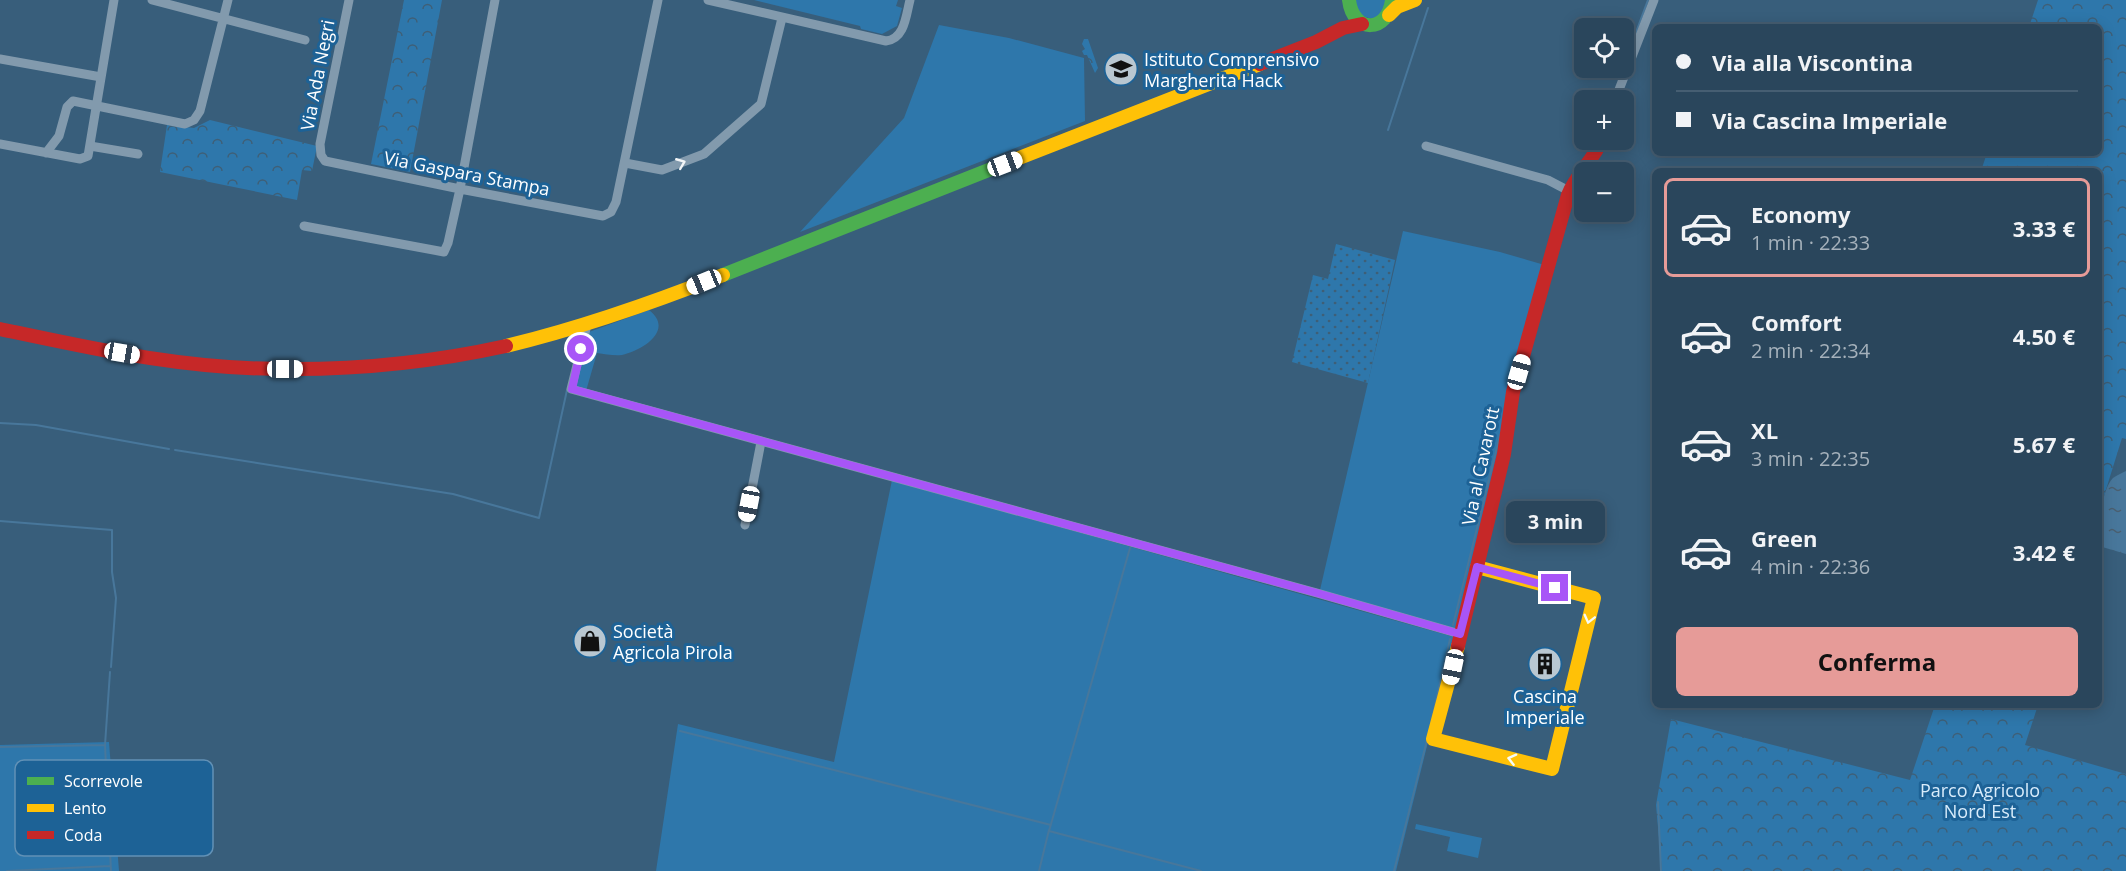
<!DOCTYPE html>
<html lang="it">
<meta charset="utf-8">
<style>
:root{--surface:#2a465c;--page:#365065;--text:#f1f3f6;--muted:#a5b1bb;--line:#465e72;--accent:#e69b98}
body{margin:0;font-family:"Open Sans",sans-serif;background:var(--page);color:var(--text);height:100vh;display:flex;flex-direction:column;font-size:22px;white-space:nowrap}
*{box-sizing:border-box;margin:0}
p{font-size:20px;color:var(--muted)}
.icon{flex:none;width:33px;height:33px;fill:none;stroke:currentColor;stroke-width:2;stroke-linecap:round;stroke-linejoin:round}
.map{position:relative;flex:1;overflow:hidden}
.panel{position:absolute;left:1652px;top:168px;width:450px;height:540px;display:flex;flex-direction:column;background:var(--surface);border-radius:9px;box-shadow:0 3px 15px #0003,0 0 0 2px var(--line)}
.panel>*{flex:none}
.hud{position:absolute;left:1652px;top:24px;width:450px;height:132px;border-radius:9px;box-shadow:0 3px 15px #0003,0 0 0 2px var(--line);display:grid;align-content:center;height:132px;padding:0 24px;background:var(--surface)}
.fabs{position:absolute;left:1574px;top:18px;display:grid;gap:12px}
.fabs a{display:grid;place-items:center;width:60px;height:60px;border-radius:9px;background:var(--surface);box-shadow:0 3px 15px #0003,0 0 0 2px var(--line);font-size:30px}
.end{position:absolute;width:27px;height:27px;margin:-14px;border:8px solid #a855f7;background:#fff;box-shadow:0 0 0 3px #fff}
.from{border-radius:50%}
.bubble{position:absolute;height:42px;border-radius:9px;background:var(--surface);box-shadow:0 3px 15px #0003,0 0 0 2px var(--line);font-size:20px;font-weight:700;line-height:42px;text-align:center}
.car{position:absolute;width:18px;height:36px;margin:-18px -9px;border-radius:8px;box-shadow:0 0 4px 2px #0007;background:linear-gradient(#fff 24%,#345 0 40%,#fff 0 76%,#345 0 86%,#fff 0)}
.hud b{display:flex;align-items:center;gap:21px;height:57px;font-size:22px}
.hud b+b{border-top:2px solid var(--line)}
.hud i{width:15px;height:15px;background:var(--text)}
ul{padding:10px 0 0;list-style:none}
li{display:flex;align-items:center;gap:18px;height:99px;margin:0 12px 9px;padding:0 12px;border:3px solid transparent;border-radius:9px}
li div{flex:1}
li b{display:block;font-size:22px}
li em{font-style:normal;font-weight:700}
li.selected{border-color:var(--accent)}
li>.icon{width:54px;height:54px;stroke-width:1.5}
.cta{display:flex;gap:12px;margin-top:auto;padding:12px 24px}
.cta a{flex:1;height:69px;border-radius:9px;background:var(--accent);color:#111;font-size:24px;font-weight:700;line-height:69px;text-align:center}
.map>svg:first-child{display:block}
.grass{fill:#2e77ab}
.forest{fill:url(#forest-crowns)}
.garden{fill:url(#garden-dots)}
.water{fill:url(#water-ripples)}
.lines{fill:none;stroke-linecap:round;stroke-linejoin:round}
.stream{stroke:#48779b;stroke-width:2}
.street{stroke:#829aad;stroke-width:9}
.fast{stroke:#4caf50;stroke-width:14}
.slow{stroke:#ffc107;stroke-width:14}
.jam{stroke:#c62828;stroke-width:14}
.oneway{stroke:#f2f5f7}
.oneway2{stroke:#f6fbf6}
.route{stroke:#a855f7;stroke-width:8}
.labels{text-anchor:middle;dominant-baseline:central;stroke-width:6;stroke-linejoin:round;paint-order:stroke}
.poi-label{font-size:18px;fill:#fff;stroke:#1d6296;text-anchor:start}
.street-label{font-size:18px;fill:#fff;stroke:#1d6296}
.park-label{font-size:18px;fill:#d8ecfb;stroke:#1d6296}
.key{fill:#1d6296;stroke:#6191b6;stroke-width:1.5}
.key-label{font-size:16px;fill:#fff}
</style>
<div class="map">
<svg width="2126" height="871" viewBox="0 0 2126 871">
<defs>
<pattern id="forest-crowns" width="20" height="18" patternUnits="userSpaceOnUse" patternTransform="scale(1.5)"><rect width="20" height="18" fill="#2e77ab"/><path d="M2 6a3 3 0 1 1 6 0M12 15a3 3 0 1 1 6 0" fill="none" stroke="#3e5f77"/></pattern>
<pattern id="garden-dots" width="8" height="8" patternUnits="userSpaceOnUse" patternTransform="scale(1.5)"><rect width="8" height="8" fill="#2e77ab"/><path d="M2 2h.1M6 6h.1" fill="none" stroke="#3e5f77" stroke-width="1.8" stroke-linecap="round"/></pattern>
<pattern id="water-ripples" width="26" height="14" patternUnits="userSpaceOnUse" patternTransform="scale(1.5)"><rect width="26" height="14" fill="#48779b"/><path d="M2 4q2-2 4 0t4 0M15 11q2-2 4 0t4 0" fill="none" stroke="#4a5f70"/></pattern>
</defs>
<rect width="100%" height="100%" fill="#385e7b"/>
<!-- grass -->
<path class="grass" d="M754,0h144l-2,6 6,2 -5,18 -15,8 -21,-5 -1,-3z
M1355,0h30c2,10 -4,14 -11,19 -13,-2 -18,-6 -19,-19z
M939,25l70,13 75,20 1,63 -285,111 104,-114z
M1403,231l97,21 48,14 -92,363 -136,-39z
M649,310c26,20 -7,41 -27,45 -8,1 -17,-1 -25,-2l-11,38 -13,-3 16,-56z
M892,480l562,157 -58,234h-740l22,-147 156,38z
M109,742l10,129h-119v-126z
M1416,824l66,14 -4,20 -31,-7 3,-14 -35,-8z"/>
<!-- forest -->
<path class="forest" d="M404,0h38l-32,172 -39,-8z
M2038,0h88v439l-4,-1 -23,74 -1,-341h-117l6,-18h111v-126h-69z
M1084,39h4l10,29 -3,5 -8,-18h-3l-2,-4 3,-2 -3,-5z
M210,120l107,26 -5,25 -10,-1 -5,30 -137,-28 7,-47 27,3z
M1935,705h103l-13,40 101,29v97h-464l-6,-66 15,-86 239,61z"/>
<!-- garden -->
<path class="garden" d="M1336,244l59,16 -27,123 -76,-21 21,-87 15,4z"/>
<!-- water -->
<path class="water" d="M2126,471v83l-27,-8c-1,-16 2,-56 14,-68 4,-3 9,-5 13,-7z"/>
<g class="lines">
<!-- stream -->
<path class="stream" d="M1625,62l23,-62
M1388,130l40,-122
M0,423l36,2 133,24
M175,450l278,44 86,24 28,-128
M0,521l112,9v42l4,26 -5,69
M1130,548l-81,283 152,40
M1453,625l47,-190
M110,672l-5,73 6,126
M1431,723l19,-84
M680,731l371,94
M0,747l105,-2
M1658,802l3,69
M7,871l103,-5
M1039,871l10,-41
M1394,871l33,-131"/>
<!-- street -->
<path class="street" d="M152,0l153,40
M349,0l-29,144 1,11 4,6 135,28 143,27 8,-4 5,-10 42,-202
M708,0l178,41c19,-2 20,-26 24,-41
M0,59l101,18
M1615,100l39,-100
M0,144l80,15 8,-3 26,-156
M90,146l48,8
M1426,146l122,34 21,11
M46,153l13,-17 8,-29 6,-6 112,23 9,-4 6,-9 28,-111
M625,163l37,7 42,-16 57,-50 21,-86
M304,226l140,26 4,-9 12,-54 35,-189
M587,325l-16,64 746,204 143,41
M745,525l16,-83"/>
<!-- fast -->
<path class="fast" d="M1349,0c4,34 39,33 43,0
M723,275l291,-115"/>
<!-- slow -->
<path class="slow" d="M1389,15l8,-8 18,-7
M1014,160l246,-96
M506,346c75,-18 146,-43 217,-71
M1458,646l-25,93 119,30 42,-171 -117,-31"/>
<!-- jam -->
<path class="jam" d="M1260,64l56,-22 27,-14 19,-4
M0,329c76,16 152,33 229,38 93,6 186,-1 277,-21
M1458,646l46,-192 9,-62 55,-197c8,-20 25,-35 34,-55"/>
</g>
<!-- one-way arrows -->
<defs><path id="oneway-chevron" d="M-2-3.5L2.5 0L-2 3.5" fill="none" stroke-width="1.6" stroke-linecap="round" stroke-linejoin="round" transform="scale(1.5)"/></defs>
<use class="oneway" href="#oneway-chevron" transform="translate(681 163) rotate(-22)"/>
<g class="oneway2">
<use href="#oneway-chevron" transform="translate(1589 619) rotate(104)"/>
<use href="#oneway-chevron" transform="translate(1512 759) rotate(-166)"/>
</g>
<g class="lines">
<!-- route -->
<path class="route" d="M581,349l-9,40 745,204 143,41 17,-67 78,21"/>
</g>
<!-- icons -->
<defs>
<symbol id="school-disc" viewBox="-11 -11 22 22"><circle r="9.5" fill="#b9c7d1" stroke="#1d6296"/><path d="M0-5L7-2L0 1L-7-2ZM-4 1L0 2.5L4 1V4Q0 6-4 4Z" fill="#111"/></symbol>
<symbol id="shop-disc" viewBox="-11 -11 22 22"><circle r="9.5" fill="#b9c7d1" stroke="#1d6296"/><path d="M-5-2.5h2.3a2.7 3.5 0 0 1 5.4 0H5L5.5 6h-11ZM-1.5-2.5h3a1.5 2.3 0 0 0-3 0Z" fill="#111"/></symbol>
<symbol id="building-disc" viewBox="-11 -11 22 22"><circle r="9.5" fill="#b9c7d1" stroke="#1d6296"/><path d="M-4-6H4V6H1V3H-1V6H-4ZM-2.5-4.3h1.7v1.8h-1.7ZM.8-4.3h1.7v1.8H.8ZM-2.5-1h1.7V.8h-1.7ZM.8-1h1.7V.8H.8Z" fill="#111"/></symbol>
</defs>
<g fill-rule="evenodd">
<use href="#school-disc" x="1102" y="50" width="38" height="38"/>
<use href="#shop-disc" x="571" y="622" width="38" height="38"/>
<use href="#building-disc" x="1526" y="645" width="38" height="38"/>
</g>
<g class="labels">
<!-- poi labels -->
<g class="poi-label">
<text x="1144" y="59">Istituto Comprensivo<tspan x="1144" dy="21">Margherita Hack</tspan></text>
<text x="613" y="631">Società<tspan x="613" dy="21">Agricola Pirola</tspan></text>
<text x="1545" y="696" text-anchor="middle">Cascina<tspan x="1545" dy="21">Imperiale</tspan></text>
</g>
<!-- street labels -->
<g class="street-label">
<text transform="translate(317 75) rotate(-79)">Via Ada Negri</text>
<text transform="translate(467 173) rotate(11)">Via Gaspara Stampa</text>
<text transform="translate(1480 466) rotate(-78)">Via al Cavarott</text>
</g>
<!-- park labels -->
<g class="park-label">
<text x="1980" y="790">Parco Agricolo<tspan x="1980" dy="21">Nord Est</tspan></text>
</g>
</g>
<!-- legend -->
<rect x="15" y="760" width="198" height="96" rx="9" class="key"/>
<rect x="27" y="777" width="27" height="8" fill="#4caf50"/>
<rect x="27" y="804" width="27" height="8" fill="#ffc107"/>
<rect x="27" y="831" width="27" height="8" fill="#c62828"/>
<g class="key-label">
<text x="64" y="787">Scorrevole</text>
<text x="64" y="814">Lento</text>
<text x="64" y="841">Coda</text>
</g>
</svg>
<div class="fabs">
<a><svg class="icon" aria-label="locate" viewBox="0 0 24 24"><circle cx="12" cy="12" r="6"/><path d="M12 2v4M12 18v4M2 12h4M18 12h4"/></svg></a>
<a>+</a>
<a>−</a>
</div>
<i class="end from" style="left:581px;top:349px"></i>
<i class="end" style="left:1555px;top:588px"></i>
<div class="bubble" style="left:1506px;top:501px;width:99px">3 min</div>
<i class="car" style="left:1005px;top:164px;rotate:69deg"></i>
<i class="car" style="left:704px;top:282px;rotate:248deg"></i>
<i class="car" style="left:122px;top:353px;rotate:100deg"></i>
<i class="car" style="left:285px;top:369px;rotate:90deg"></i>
<i class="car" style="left:1519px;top:372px;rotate:16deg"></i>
<i class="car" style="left:749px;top:504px;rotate:191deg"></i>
<i class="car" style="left:1453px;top:667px;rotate:192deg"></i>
<div class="hud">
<b><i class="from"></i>Via alla Viscontina</b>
<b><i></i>Via Cascina Imperiale</b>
</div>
<section class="panel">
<ul>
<li class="selected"><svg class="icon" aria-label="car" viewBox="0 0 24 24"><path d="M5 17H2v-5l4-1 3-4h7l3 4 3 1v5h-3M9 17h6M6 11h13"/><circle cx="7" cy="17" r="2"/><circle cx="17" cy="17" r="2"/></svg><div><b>Economy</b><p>1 min · 22:33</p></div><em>3.33 €</em></li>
<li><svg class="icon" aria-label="car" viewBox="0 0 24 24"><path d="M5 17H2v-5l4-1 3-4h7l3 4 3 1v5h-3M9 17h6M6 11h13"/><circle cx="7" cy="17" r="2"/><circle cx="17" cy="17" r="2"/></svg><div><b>Comfort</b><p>2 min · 22:34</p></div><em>4.50 €</em></li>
<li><svg class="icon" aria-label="car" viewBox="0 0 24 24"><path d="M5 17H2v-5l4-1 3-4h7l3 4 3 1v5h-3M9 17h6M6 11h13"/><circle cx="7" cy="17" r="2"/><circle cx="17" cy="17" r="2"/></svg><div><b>XL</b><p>3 min · 22:35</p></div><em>5.67 €</em></li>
<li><svg class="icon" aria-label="car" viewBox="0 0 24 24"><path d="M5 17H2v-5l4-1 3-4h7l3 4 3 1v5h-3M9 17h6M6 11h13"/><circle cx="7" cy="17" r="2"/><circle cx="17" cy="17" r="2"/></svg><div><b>Green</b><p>4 min · 22:36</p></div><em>3.42 €</em></li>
</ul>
<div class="cta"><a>Conferma</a></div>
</section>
</div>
